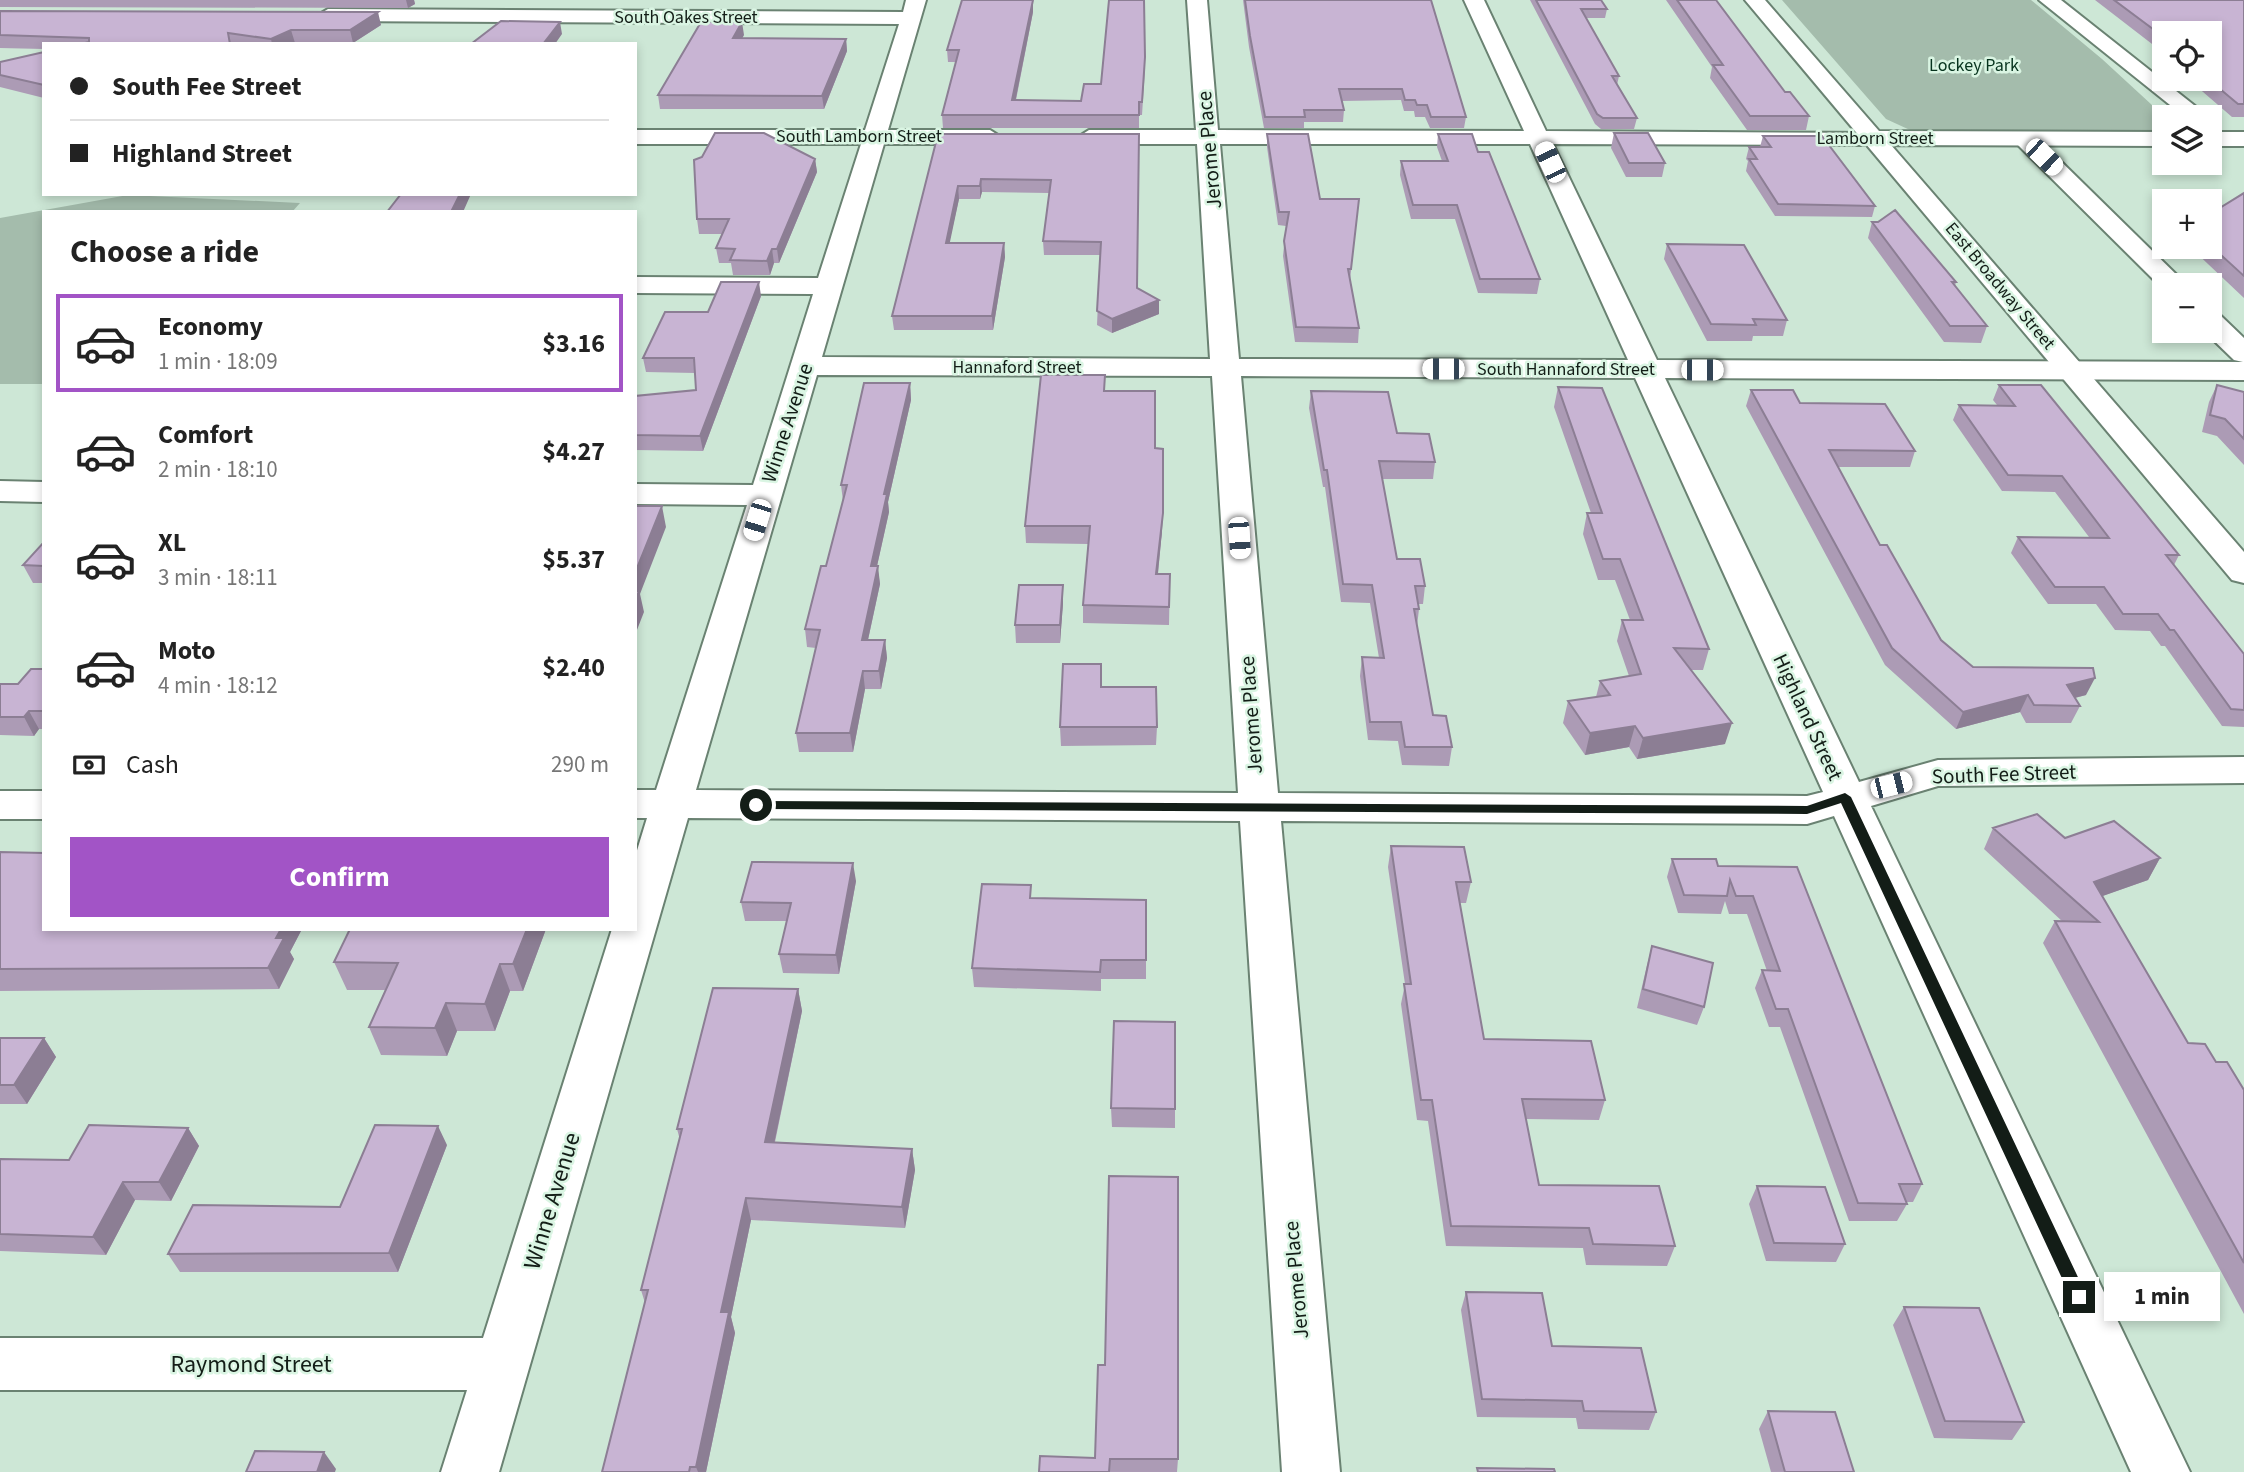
<!DOCTYPE html>
<meta charset="utf-8">
<style>
:root{--surface:#fff;--page:#f6f6f6;--text:#222;--muted:#767676;--line:#e0e0e0;--accent:#a254c6}
body{margin:0;font-family:"Source Sans 3",sans-serif;background:var(--page);color:var(--text);height:100vh;display:flex;flex-direction:column;font-size:26px;white-space:nowrap}
*{box-sizing:border-box;margin:0}
p{font-size:23px;color:var(--muted)}
.icon{flex:none;width:38px;height:38px;fill:none;stroke:currentColor;stroke-width:2;stroke-linecap:round;stroke-linejoin:round}
.map{position:relative;flex:1;overflow:hidden}
.side{position:absolute;left:42px;top:210px;width:595px;height:721px;display:flex;flex-direction:column;background:var(--surface);border-radius:0px;box-shadow:0 4px 10px #0003}
.side>*{flex:none}
.top-card{position:absolute;left:42px;top:42px;width:595px;height:154px;border-radius:0px;box-shadow:0 4px 10px #0003;display:grid;align-content:center;height:154px;padding:0 28px;background:var(--surface)}
.tools{position:absolute;left:2152px;top:21px;display:grid;gap:14px}
.tools a{display:grid;place-items:center;width:70px;height:70px;border-radius:0px;background:var(--surface);box-shadow:0 4px 10px #0003;font-size:35px}
.end{position:absolute;width:32px;height:32px;margin:-16px;border:9px solid #131d17;background:#fff;box-shadow:0 0 0 4px #fff}
.from{border-radius:50%}
.bubble{position:absolute;height:49px;border-radius:0px;background:var(--surface);box-shadow:0 4px 10px #0003;font-size:23px;font-weight:700;line-height:49px;text-align:center}
.car{position:absolute;width:21px;height:42px;margin:-21px -10px;border-radius:9px;box-shadow:0 0 5px 2px #0007;background:linear-gradient(#fff 24%,#345 0 40%,#fff 0 76%,#345 0 86%,#fff 0)}
.top-card b{display:flex;align-items:center;gap:24px;height:66px;font-size:26px}
.top-card b+b{border-top:2px solid var(--line)}
.top-card i{width:18px;height:18px;background:var(--text)}
ul{padding:0;list-style:none}
li{display:flex;align-items:center;gap:21px;height:98px;margin:0 14px 10px;padding:0 14px;border:4px solid transparent;border-radius:0px}
li div{flex:1}
li b{display:block;font-size:26px}
li em{font-style:normal;font-weight:700}
li.active{border-color:var(--accent)}
li>.icon{width:63px;height:63px;stroke-width:1.5}
h2{padding:0 28px;font-size:32px;line-height:84px}
.pay{display:flex;align-items:center;gap:18px;height:77px;padding:0 28px;font-size:26px}
.pay p{margin-inline-start:auto}
.action{display:flex;gap:14px;margin-top:auto;padding:14px 28px}
.action a{flex:1;height:80px;border-radius:0px;background:var(--accent);color:#fff;font-size:28px;font-weight:700;line-height:80px;text-align:center}
.map>svg:first-child{display:block}
.green{fill:#a4bcac}
.lines{fill:none;stroke-linecap:round;stroke-linejoin:round}
.street-casing{stroke:#6a8272;stroke-width:4}
.secondary-casing{stroke:#6a8272;stroke-width:4}
.street{fill:#fff;fill-rule:evenodd}
.secondary{fill:#fff;fill-rule:evenodd}
.wall{fill:#ac9bb5}
.shaded-wall{fill:#8c7e94}
.building{fill:#c8b4d3;stroke:#8c7e94;stroke-width:2}
.route{fill:#131d17}
.labels{text-anchor:middle;dominant-baseline:central;stroke-width:5;stroke-linejoin:round;paint-order:stroke}
.far-street-label{font-size:18px;fill:#131d17;stroke:#daf5e3}
.far-park-label{font-size:18px;fill:#07341e;stroke:#daf5e3}
.street-label{font-size:21px;fill:#131d17;stroke:#daf5e3}
.near-street-label{font-size:24px;fill:#131d17;stroke:#daf5e3}
</style>
<div class="map">
<svg width="2244" height="1472" viewBox="0 0 2244 1472">
<rect width="100%" height="100%" fill="#cde7d6"/>
<!-- green -->
<path class="green" d="M1782,0h249l71,59 63,58v13h-255l-24,-11z
M128,195l172,8 -8,9h-248v172h-44v-166z"/>
<g class="lines">
<defs>
<path id="street" d="M906,0h20l-38,130h102l11,7 -11,7h-106l-62,213 388,2 -13,-215h-108l-11,-7 11,-7h107l-9,-130h20l11,130 306,1 -60,-131h20l62,131 336,2 3,5 -3,5 -8,2 -321,-1 104,216 586,2 -9,-2 -30,-29h6v-18l10,2 24,23v42l-579,-2 194,404 79,-22 306,-3v26l-306,3 -67,20 319,666h-59l-297,-656 -27,8 -526,-3 59,651h-58l-42,-651 -552,-3 -189,654h-58l26,-82h-467v-52h483l129,-409h23v-72l12,-39h-12v-28h21l91,-285 -112,-1v-20l118,1 60,-191 -178,-1v-16l183,1 43,-134h-226v-14h230l34,-106 -571,-3 -10,-6 10,-6 575,3zM1220,144h310l98,216 -389,-1zM817,375l395,1 26,417 -542,-3zM1241,376l394,2 188,414 -16,4 -529,-3z
M2039,0h22l148,117h-24z
M2025,132l8,2 154,151h-22v6l-148,-147 -3,-5 3,-5z
M0,481l44,1v20l-44,-1z
M0,791h44v28h-44z"/>
<path id="secondary" d="M1745,0h20l114,131 286,1v14l-274,-1 353,407v31l-12,-3z
M2210,132h34v14h-34z"/>
</defs>
<!-- street casing -->
<use href="#street" class="street-casing"/>
<!-- secondary casing -->
<use href="#secondary" class="secondary-casing"/>
<!-- street -->
<use href="#street" class="street"/>
<!-- secondary -->
<use href="#secondary" class="secondary"/>
</g>
<!-- wall -->
<path class="wall" d="M0,0h414l1,4 -7,4 -408,-1z
M1243,0h188l35,117 -2,11h-34l-5,-11h-10l-1,-6h-10l-3,-11 -59,1 2,9 -1,12h-39v6h-40l-15,-81z
M1530,0h71l6,9 -2,9h-19l33,58 -2,9 20,33 -3,11h-33l-6,-5z
M1666,0h50l69,92 24,24 -3,14h-59l-37,-52 2,-11z
M2095,0h149v117h-12l-44,-38h22v-46h-45v21z
M0,11l381,14 -28,18 -309,1v5l-44,-1z
M1033,12l-17,88 65,1 20,-17 44,-15 -3,46h-3v13h-196l-1,-13 14,-53h-8l-1,-12z
M744,35l-2,3 104,1 1,12 -23,58h-164l-2,-14z
M44,52v46l-44,-11v-25z
M1614,133l51,30 -3,14h-36l-15,-29z
M938,134h201l-2,155 22,11v14l-47,19 -15,-8 3,-70h-56l-1,-14 6,-48 -67,-1 -2,7h-21l-10,44h55l1,14 -12,73h-99l-2,-14z
M1267,134l53,65h39l-9,81 9,48 -1,15 -63,-1 -12,-86 3,-30 -8,-1 -11,-78z
M1438,134l40,18 62,127 -3,15 -59,-1 -23,-74h-44l-11,-44 1,-14h41l-5,-14z
M1763,136l112,70 -3,11 -97,-1 -29,-45 2,-10 -2,-2 3,-12h11z
M815,159l2,13 -38,91h-5l-4,12h-37l-2,-12h-12l-3,-15 7,-14h-24l-2,-15z
M2244,193v105l-54,-51h20v-33z
M1872,222h6l78,60 -1,4 32,40 -6,17 -37,-1 -76,-104z
M1667,244l120,76 -4,16h-30l-1,5h-45l-43,-82z
M761,296l-58,155 -68,-1v-54l61,-6 -1,-17 -49,-1 -3,-14 65,-46z
M1105,375v16l50,57 7,83 -4,43h12l-1,51 -86,-2v-18l5,-61 -62,-1 -1,-17z
M910,383l1,17 -23,102 1,10 -12,54 3,18 -12,56h17l2,18 -6,31h-16l-12,63h-54l-3,-19 20,-85 -9,-1 -2,-18 21,-63 17,-65 -2,-16z
M1999,385l180,170 -5,10 70,89v73l-22,-1 -57,-80h-4l-11,-15 -35,-1 -19,-26h-48l-37,-51 7,-16h71l-34,-45 -53,-1 -49,-71 6,-15h38l-4,-5z
M2217,385l27,7v73l-27,-29 -15,-4 7,-30z
M1558,387l151,262 -6,21h-13l35,74 -88,15 -8,-12 -44,8 -22,-32 5,-22 28,-4 4,-16 29,-5 -12,-35 5,-21h8l-15,-40h-17l-15,-46 4,-21h4l-37,-106z
M1751,390l49,13 115,48 -5,16h-72l42,78 61,95 32,27 113,28 -11,3 5,8 -9,17h-45l-6,-11 -64,17 -71,-64 -139,-259z
M1311,391l86,42 38,29 -2,17h-51l15,80 28,27 -2,18h-5l1,5 -2,17 16,89 19,32 -3,19 -47,-1 -4,-24 -30,-1 -8,-64 2,-19 17,1 -9,-55 -29,-1 -16,-115h-2l-14,-79z
M44,542v41h-11l-10,-18z
M1063,585v18l-3,40h-44l-1,-18z
M44,669v60h-5l-5,7 -34,-1v-51h18z
M1102,687l55,40 -1,18 -95,1 -1,-19z
M1993,828l72,10 95,20 -12,22 -46,16 86,147 28,19 28,28v224l-201,-371 12,-22 8,1 -79,-73z
M1391,846l80,36 -5,21h-6l24,136 121,61 -6,20 -73,-1 13,66 136,61 -8,20 -81,-1 -3,-17 -137,-2 -18,-125 -11,-1 -16,-116 4,-20 -17,-117z
M0,852l44,77h258l-12,23 4,7 -15,30 -279,2z
M1672,859l46,7 79,1 125,317 -9,18h-7l1,2 -10,17h-48l-69,-194h-11l-14,-39 7,-18 5,1 -20,-57h-18l-4,-13 -4,13 -43,-1 -11,-36z
M856,881l-17,93 -56,-1 -4,-19 8,-33h-42l-4,-19z
M1032,898l114,2v79h-45v12l-127,-4 -2,-19z
M350,929h196l-23,62h-13l-15,40h-38l-10,25 -66,-1 -12,-28 16,-37h-38l-13,-28z
M1652,946l52,61 -7,18 -60,-17 10,-43z
M798,989l4,22 -27,131 137,7 3,21 -10,58 -154,-8 -20,97 4,16 -29,139h-104l43,-169 -4,-13 39,-150 -3,-11z
M0,1038h44l12,19 -29,47h-27z
M1111,1108l64,1v19l-63,-1z
M188,1128l11,18 -28,55 -36,-1 -29,55 -106,-4v-92l69,1z
M447,1145l-49,127h-218l-12,-18 172,-47z
M1757,1186l88,58 -9,18 -70,-1 -17,-57z
M1466,1292l190,120 -7,18 -71,-1 -2,-11 -99,-1 -16,-107z
M1904,1307l120,115 -12,18 -78,-2 -41,-113z
M1768,1411l86,61h-83l-12,-43z
M1095,1458l83,1 -1,13h-138z"/>
<!-- shaded-wall -->
<path class="shaded-wall" d="M406,0h8l1,4 -7,4z
M1033,0v12l-20,101 -1,-13z
M378,12l3,13 -28,18 -3,-13z
M560,22l2,12 -7,10h-12z
M742,22l2,13 -9,16 -2,-13z
M291,30l4,13 -23,1 -1,-5z
M846,39l1,12 -23,58 -2,-13z
M815,159l2,13 -38,91 -2,-14z
M981,179l1,13 -2,7v-13z
M958,186l1,13 -12,57 -1,-13z
M460,194h11l-8,18h-12z
M1004,243l1,14 -12,73 -1,-14z
M772,249l2,14 -4,12 -3,-14z
M759,282l2,14 -58,155 -3,-15z
M1159,300v14l-47,19v-14z
M910,383l1,17 -23,102 1,10 -16,72 -2,-18 13,-72z
M662,506l4,21 -26,67 4,18 -9,23v-62z
M1163,513l-1,18 -6,61v-18z
M878,566l2,18 -16,74 -2,-18z
M1063,585v18l-3,40v-18z
M885,640l2,18 -6,31 -2,-18z
M863,671l2,18 -12,63 -3,-19z
M2095,678l-9,17 -28,7 9,-17z
M2028,695l-8,17 -64,17 7,-17z
M29,711l10,18 -5,7 -10,-19z
M1732,723l-7,21 -88,15 6,-21z
M1635,726l-6,21 -44,8 5,-22z
M2160,858l-12,22 -65,23 11,-21z
M853,863l3,18 -17,93 -3,-19z
M281,929h21l-12,23 4,7 -15,30 -11,-21 8,-30z
M527,929h19l-23,62 -10,-27z
M500,964l10,27 -15,40 -10,-27z
M798,989l4,22 -32,152 -5,-21z
M446,1003l11,28 -10,25 -12,-28z
M44,1038l12,19 -29,47 -13,-19z
M438,1126l9,19 -49,127 -9,-19z
M188,1128l11,18 -28,55 -12,-19z
M912,1149l3,21 -10,58 -3,-21z
M123,1182l12,18 -29,55 -13,-18z
M746,1198l5,22 -20,97 4,16 -29,139h-8l-2,-5 25,-155z
M324,1452l12,17 -1,3h-18z"/>
<!-- building -->
<path class="building" d="M962,0h71l-21,100 69,1 3,-17h17l8,-84h35l1,57 -3,45h-3v13h-197l17,-65h-12z
M1245,0h186l35,117h-35l-4,-12h-10l-2,-5h-10l-3,-11h-63l5,21h-40l1,7h-40l-15,-81z
M1536,0h65l6,9h-26l38,67h-7l25,42h-34l-6,-4z
M1677,0h39l69,92h5l19,24h-59l-37,-51h10z
M2114,0h130v104h-6l-30,-25h2v-46h-45v5z
M0,11l378,1 -28,18h-59l-20,9 -43,-6 2,11h-149l8,-2v-4l-89,-3z
M501,21l59,1 -17,22h-72z
M701,22h41l-9,16 113,1 -24,57 -164,-1z
M44,52v33l-44,-10v-13z
M715,133h49l51,26 -38,90h-5l-5,12 -37,-1 5,-11 -19,-1 13,-29h-32l-3,-59 8,-3z
M1614,133h34l17,30h-36z
M938,134h201l-2,154 22,12 -47,19 -15,-8 4,-69 -58,-1 8,-61 -70,-1 -1,7h-22l-12,57h58l-12,73h-100z
M1267,134h41l12,65h39l-8,70h-3l11,59 -63,-1 -12,-86 5,-29h-10z
M1438,134h34l6,18h11l51,127h-60l-23,-74h-44l-12,-44h47z
M1763,136h59l53,70 -97,-2 -29,-45h8l-8,-12h22z
M2244,193v83l-34,-31v-31z
M401,194h59l-9,18h-64z
M1895,210l61,72h-4l35,44h-37l-78,-104h6z
M1667,244l77,1 43,75 -34,-1 3,6 -45,-1z
M721,282h38l-59,154 -65,-1v-39l61,-6 -2,-32h-51l22,-46h43z
M1041,375h64l-1,16h51v57l8,1v64l-7,61h14l-1,33 -86,-2 7,-79h-65z
M864,383h46l-26,111h3l-16,72h7l-16,74h23l-6,31h-16l-13,62h-54l24,-103 -15,-1 16,-63h5l21,-81h-6z
M1999,385h42l138,170h-13l78,99v56l-13,-1 -57,-79h-4l-12,-16h-35l-19,-27h-49l-37,-50 91,1 -47,-62 -54,-1 -49,-70 56,1z
M2217,385l27,7v47l-19,-20 -15,-4z
M1558,387l44,1 107,261 -35,-1 58,75 -89,15 -8,-12 -45,7 -22,-32 42,-6 -10,-14 41,-7 -19,-54h21l-23,-61h-17l-16,-46h15z
M1751,390h42l7,13 85,1 30,47 -86,-1 51,95h7l54,95 32,27 120,1 2,10 -28,7 13,21 -46,-1 -6,-10 -65,17 -71,-64z
M1311,391l77,1 9,41 32,1 6,28 -56,-1 18,98h23l5,27h-10l4,23h-5l19,106 13,1 6,31h-47l-4,-25h-31l-8,-65 22,1 -12,-73 -29,-1 -16,-114h-3z
M635,506h27l-27,67z
M44,542v24l-21,-1z
M1019,585h44l-3,40h-45z
M635,591h4l-4,10z
M1063,664h38v23h55l1,40h-97z
M31,669h13v42h-15l-5,6h-24v-33h18z
M2037,814l28,24 49,-17 46,37 -66,24 94,161 17,1 11,18h11l17,28v173l-189,-342 44,1 -106,-94z
M1391,846l73,1 7,35h-15l28,157 107,2 14,59 -83,-1 17,86 120,1 16,60 -82,-2 -4,-16 -138,-2 -19,-126h-11l-17,-116h7z
M0,852l44,1v76h237l-5,9h8l-16,30 -268,1z
M1672,859h44l2,7 79,1 125,317h-23l8,20 -49,-1 -70,-194h-12l-14,-39 18,1 -27,-75h-17l-6,-16 -3,16 -43,-1z
M752,862l101,1 -17,92 -57,-1 12,-51 -50,-1z
M982,884l49,1 -1,13 116,2v60h-45l-1,12 -128,-4z
M350,929h177l-14,35h-13l-15,40 -39,-1 -11,25 -66,-1 29,-64 -64,-1z
M1652,946l61,17 -9,44 -61,-18z
M713,988l85,1 -33,153 147,7 -10,58 -156,-9 -25,114h8l-33,155h-6l-1,5h-87l46,-182h-7l41,-161h-5z
M1114,1021l61,1v87l-64,-1z
M0,1038h44l-30,47h-14z
M89,1125l99,3 -29,54h-36l-30,55 -93,-3v-75l69,1z
M375,1125l63,1 -49,127 -221,1 25,-49 147,2z
M1109,1176l69,1v282h-68l-1,13h-70l1,-16 55,2 3,-93h7z
M1757,1186l68,1 20,57 -71,-1z
M1466,1292l76,1 10,53 89,2 15,64 -72,-1 -2,-10 -100,-2z
M1904,1307l75,1 45,114 -79,-1z
M1768,1411l67,1 19,60h-69z
M255,1451l69,1 -7,20h-71z
M1477,1468l77,1 1,3h-77z"/>
<!-- route -->
<path class="route" d="M1845,793l6,4 234,495v10h-12l-232,-499 -34,11 -1051,-5 -6,-4 6,-4 1051,5z"/>
<g class="labels">
<!-- far-street labels -->
<g class="far-street-label">
<text x="686" y="17">South Oakes Street</text>
<text x="859" y="136">South Lamborn Street</text>
<text x="1875" y="138">Lamborn Street</text>
<text transform="translate(2000 286) rotate(50)">East Broadway Street</text>
<text x="1017" y="367">Hannaford Street</text>
<text x="1566" y="369">South Hannaford Street</text>
</g>
<!-- far-park labels -->
<g class="far-park-label">
<text x="1974" y="65">Lockey Park</text>
</g>
<!-- street labels -->
<g class="street-label">
<text transform="translate(1209 150) rotate(-95)">Jerome Place</text>
<text transform="translate(787 423) rotate(-72)">Winne Avenue</text>
<text transform="translate(1251 715) rotate(-94)">Jerome Place</text>
<text transform="translate(1808 717) rotate(65)">Highland Street</text>
<text transform="translate(2004 774) rotate(-2)">South Fee Street</text>
<text transform="translate(1296 1280) rotate(-95)">Jerome Place</text>
</g>
<!-- near-street labels -->
<g class="near-street-label">
<text transform="translate(552 1201) rotate(-73)">Winne Avenue</text>
<text x="251" y="1364">Raymond Street</text>
</g>
</g>
</svg>
<div class="tools">
<a><svg class="icon" aria-label="locate" viewBox="0 0 24 24"><circle cx="12" cy="12" r="6"/><path d="M12 2v4M12 18v4M2 12h4M18 12h4"/></svg></a>
<a><svg class="icon" aria-label="layers" viewBox="0 0 24 24"><path d="M12 4l9 5-9 5-9-5zM3 14l9 5 9-5"/></svg></a>
<a>+</a>
<a>−</a>
</div>
<i class="end from" style="left:756px;top:805px"></i>
<i class="end" style="left:2079px;top:1297px"></i>
<div class="bubble" style="left:2104px;top:1272px;width:116px">1 min</div>
<i class="car" style="left:2044px;top:157px;rotate:134deg"></i>
<i class="car" style="left:1550px;top:162px;rotate:335deg"></i>
<i class="car" style="left:1443px;top:369px;rotate:270deg"></i>
<i class="car" style="left:1702px;top:370px;rotate:90deg"></i>
<i class="car" style="left:757px;top:520px;rotate:197deg"></i>
<i class="car" style="left:1239px;top:538px;rotate:176deg"></i>
<i class="car" style="left:1891px;top:785px;rotate:76deg"></i>
<div class="top-card">
<b><i class="from"></i>South Fee Street</b>
<b><i></i>Highland Street</b>
</div>
<section class="side">
<h2>Choose a ride</h2>
<ul>
<li class="active"><svg class="icon" aria-label="car" viewBox="0 0 24 24"><path d="M5 17H2v-5l4-1 3-4h7l3 4 3 1v5h-3M9 17h6M6 11h13"/><circle cx="7" cy="17" r="2"/><circle cx="17" cy="17" r="2"/></svg><div><b>Economy</b><p>1 min · 18:09</p></div><em>$3.16</em></li>
<li><svg class="icon" aria-label="car" viewBox="0 0 24 24"><path d="M5 17H2v-5l4-1 3-4h7l3 4 3 1v5h-3M9 17h6M6 11h13"/><circle cx="7" cy="17" r="2"/><circle cx="17" cy="17" r="2"/></svg><div><b>Comfort</b><p>2 min · 18:10</p></div><em>$4.27</em></li>
<li><svg class="icon" aria-label="car" viewBox="0 0 24 24"><path d="M5 17H2v-5l4-1 3-4h7l3 4 3 1v5h-3M9 17h6M6 11h13"/><circle cx="7" cy="17" r="2"/><circle cx="17" cy="17" r="2"/></svg><div><b>XL</b><p>3 min · 18:11</p></div><em>$5.37</em></li>
<li><svg class="icon" aria-label="car" viewBox="0 0 24 24"><path d="M5 17H2v-5l4-1 3-4h7l3 4 3 1v5h-3M9 17h6M6 11h13"/><circle cx="7" cy="17" r="2"/><circle cx="17" cy="17" r="2"/></svg><div><b>Moto</b><p>4 min · 18:12</p></div><em>$2.40</em></li>
</ul>
<div class="pay"><svg class="icon" aria-label="cash" viewBox="0 0 24 24"><path d="M3 7h18v10H3z"/><circle cx="12" cy="12" r="2"/></svg>Cash<p>290 m</p></div>
<div class="action"><a>Confirm</a></div>
</section>
</div>
